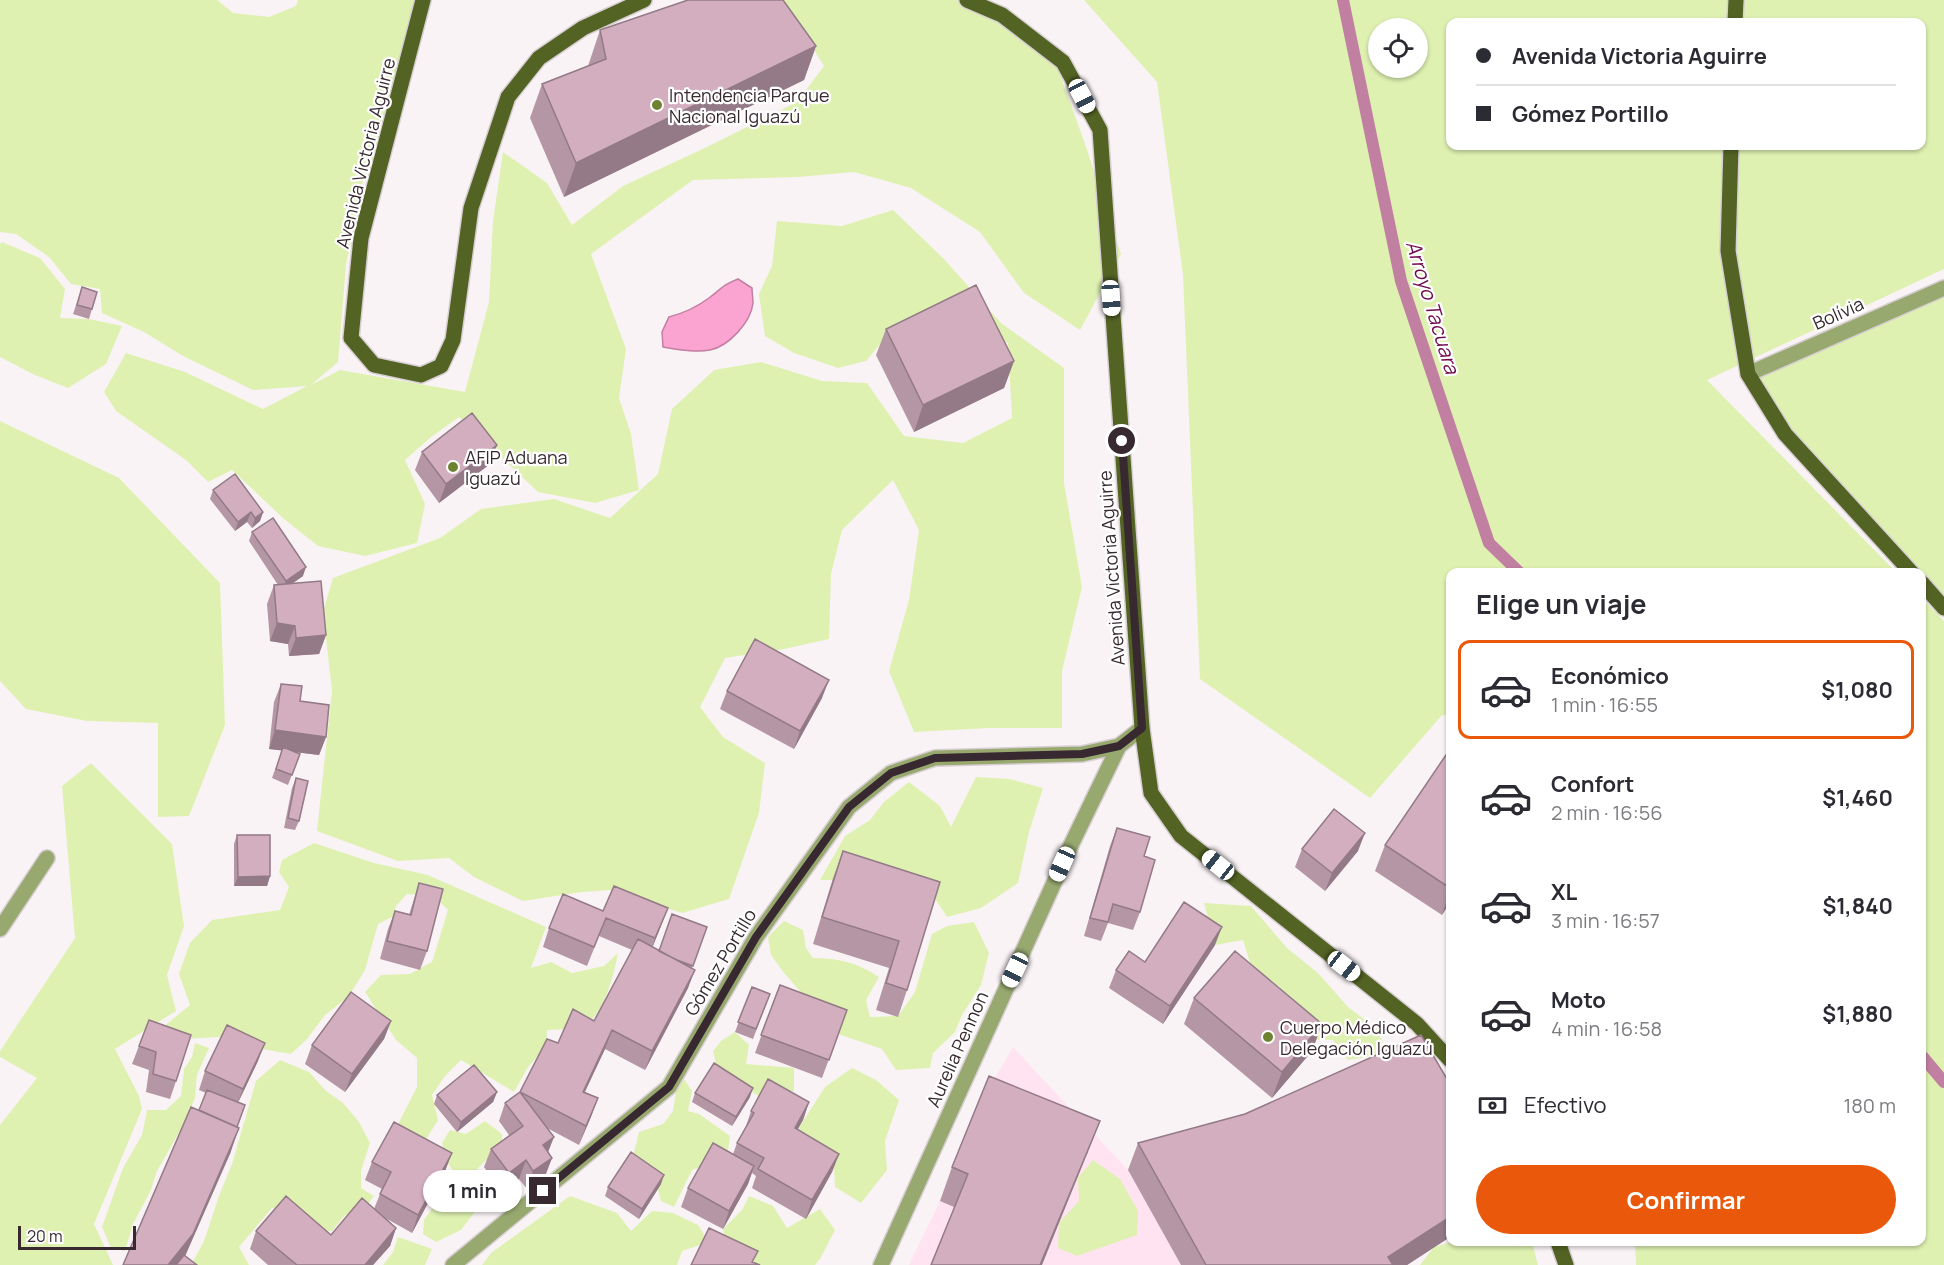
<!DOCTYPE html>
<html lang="es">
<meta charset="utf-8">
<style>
:root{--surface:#fff;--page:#f7f7f7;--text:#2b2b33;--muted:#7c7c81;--line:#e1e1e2;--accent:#ea580c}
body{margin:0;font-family:Manrope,sans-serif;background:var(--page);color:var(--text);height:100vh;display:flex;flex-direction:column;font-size:22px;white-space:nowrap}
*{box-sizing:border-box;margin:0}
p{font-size:20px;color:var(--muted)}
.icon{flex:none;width:33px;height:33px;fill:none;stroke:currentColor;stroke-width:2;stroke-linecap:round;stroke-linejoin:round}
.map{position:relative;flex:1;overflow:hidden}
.details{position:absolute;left:1446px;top:568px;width:480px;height:678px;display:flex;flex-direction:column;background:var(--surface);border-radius:12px;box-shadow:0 2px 4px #0004}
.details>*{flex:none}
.top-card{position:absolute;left:1446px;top:18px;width:480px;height:132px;border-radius:12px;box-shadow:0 2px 4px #0004;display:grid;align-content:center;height:132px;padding:0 30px;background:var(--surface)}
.fabs{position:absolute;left:1368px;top:18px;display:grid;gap:12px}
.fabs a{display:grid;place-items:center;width:60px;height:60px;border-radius:50%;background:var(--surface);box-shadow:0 2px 4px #0004;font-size:30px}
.scale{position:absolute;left:18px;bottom:15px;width:118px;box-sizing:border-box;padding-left:6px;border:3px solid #382930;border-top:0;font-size:16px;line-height:21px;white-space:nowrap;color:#382930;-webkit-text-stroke:4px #fff;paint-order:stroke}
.end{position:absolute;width:27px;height:27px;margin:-14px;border:8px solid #382930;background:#fff;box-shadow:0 0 0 3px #fff}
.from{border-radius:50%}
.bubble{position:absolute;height:42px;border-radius:21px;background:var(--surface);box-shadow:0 2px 4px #0004;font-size:20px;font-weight:700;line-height:42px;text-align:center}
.car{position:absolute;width:18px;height:36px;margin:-18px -9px;border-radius:8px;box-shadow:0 0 4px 2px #0007;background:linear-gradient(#fff 24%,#345 0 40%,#fff 0 76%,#345 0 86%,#fff 0)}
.top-card b{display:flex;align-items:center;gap:21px;height:57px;font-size:22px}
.top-card b+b{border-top:2px solid var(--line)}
.top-card i{width:15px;height:15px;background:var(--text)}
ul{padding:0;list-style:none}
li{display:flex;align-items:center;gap:18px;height:99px;margin:0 12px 9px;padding:0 18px;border:3px solid transparent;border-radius:12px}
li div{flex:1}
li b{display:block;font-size:22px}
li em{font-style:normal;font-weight:700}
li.active{border-color:var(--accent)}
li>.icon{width:54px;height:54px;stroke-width:1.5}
h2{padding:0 30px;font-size:27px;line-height:72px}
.pay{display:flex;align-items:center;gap:15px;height:66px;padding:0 30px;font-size:22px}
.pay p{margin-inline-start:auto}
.action{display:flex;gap:12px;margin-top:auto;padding:12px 30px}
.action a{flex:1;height:69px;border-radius:36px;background:var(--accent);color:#fff;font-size:24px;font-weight:700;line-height:69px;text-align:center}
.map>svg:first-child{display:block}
.built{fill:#ffe3f0}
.green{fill:#def1b1;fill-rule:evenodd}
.water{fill:#fca4d1;stroke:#c17fa1;stroke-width:1.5}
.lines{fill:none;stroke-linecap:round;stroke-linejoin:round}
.stream{stroke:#c17fa1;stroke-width:12}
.minor-casing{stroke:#d7cfd2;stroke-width:18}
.major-casing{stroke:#d7cfd2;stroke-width:18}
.minor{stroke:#98a970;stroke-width:15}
.major{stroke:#536323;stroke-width:15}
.wall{fill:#b596a4}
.shaded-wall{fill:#937a86}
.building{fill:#d2aebf;stroke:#937a86;stroke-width:1.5}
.route{stroke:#382930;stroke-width:8}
.poi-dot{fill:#6e8232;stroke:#fff;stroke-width:2}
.labels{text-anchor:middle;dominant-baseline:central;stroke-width:4.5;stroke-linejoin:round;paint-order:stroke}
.poi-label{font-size:18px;fill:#382930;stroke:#fff;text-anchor:start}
.street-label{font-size:18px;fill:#382930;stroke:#fff}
.water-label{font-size:20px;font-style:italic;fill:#71084c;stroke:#fff}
</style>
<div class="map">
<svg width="1944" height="1265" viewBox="0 0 1944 1265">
<rect width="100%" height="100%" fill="#faf3f6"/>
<!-- built -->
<path class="built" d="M1013,1047l115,123 53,95h-272l31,-64 36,-91z"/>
<!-- green -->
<path class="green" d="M0,0h217l16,13 36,4 27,-11 2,-6h122l-7,13 -16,53 -7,58 -27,57 -17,84 -8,97 -27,23 29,-15 125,22 24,-90 4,-81 10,-69 44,31 25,42 51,-39 84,-39 90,-45 27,-36 -22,-35 -27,-31h198l83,64 28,77 37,113 -41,76 -56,-37 -44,-61 -69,-44 -57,-16 -56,5 -105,3 -102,74 35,95 -7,49 12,36 8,56 -44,13 -57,-11 -79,-75 -28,20 -26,23 20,44 -8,39 -52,13 -47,-10 -34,-27 -52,-49 -24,12 -22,-22 -70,-49 -12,-19 22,-39 59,19 78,37 44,-23 -54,4 -70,-34 -39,-24 -42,-19 -2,-24 -29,-5 -22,-27 -33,-23 -16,-2z
M1084,0h860v269l-237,111 190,193h-447v143l-8,-1 -72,83 -170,-119 -17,-404 -26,-193zM1450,22h472v124h-472zM1378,28h40v40h-40z
M893,210l50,48 58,65 63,45v115l18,104 -20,84v57h-72l-76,4 -25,-61 20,-71 10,-70 -26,-50 -51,50 -11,44 -2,65 -45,10 -59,9 -25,49 23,30 42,26 -6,50 -30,86 -47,14 -71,-23 -29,2 -59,9 -49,-24 -25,-19 -51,3 -81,-30 15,-140 -9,-79 10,-34 107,-40 41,-29 73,-10 56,19 48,-44 14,-65 42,-39 47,-8 61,19 45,2 37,53 59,7 49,-25 -4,-75 -15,-7 -111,6 -16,19 -28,7 -44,-15 -29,-17 -6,-42 13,-28 5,-45 65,5z
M2,242l38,16 25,31 -5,29 29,1 33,7 -16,38 -38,24 -33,-13 -35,-18v-113z
M1944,288v320l-22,-25v-10h-10l-127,-139 -37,-60z
M0,421l119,57 101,105 5,142 -36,91 -31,1v-94l-71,-2 -61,-12 -26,-28z
M1922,598l22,23v644h-308l-1,-23h287z
M91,763l81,81 12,82 -17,49 9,36 -61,38 24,47 3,13 -48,115 19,41h-113v-140l37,-47 -37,-21v-6l75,-113 -13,-152z
M976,777l34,2 33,9 -14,44 -11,51 -37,25 -34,9 -19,-29 -70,-8h-38l25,-44 25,-16 14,-18 25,-20 31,24 11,21z
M314,843l60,20 54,12 118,52 -15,41 20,-6 21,11 32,-7 14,-13c-4,21 -14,66 -38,74 -9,3 -23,2 -33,3l-1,17 -18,20 -14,25 -53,-32 -16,16 -13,19 6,25 -18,29 -24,-21 21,-41v-29l-21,-18 -31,-48 16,-17 29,-1 22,-12 16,-52 -14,-14 -27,-2 -11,12 -2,10 -16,8 -13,46 -16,26 -24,19 -18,24 -16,15 -35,-6 -22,-12 -48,3 -24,-11 28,-23 -11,-31 11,-31 22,-23 68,-10 9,-23 -10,-15 3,-12z
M1204,903l47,3 36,42 31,25 30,34 28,21 12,25 -40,7 -15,-20 -35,-1 -8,-17 -10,-35 -26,-11 -11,-36 -28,5z
M784,921l19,9 3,18 7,10c25,0 46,5 66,19l-13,23 4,17 28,-1 17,-24 17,-58 15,-8 27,-4 15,31 -8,32 -19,30 -7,17 -22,21 -3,15 -34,2 -14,-21 -44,-15 -54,-61 -13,-18 -3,-18z
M735,1032l14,13 -3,19 48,4v23l-32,7 -26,-15 -19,-14 -4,-18 8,-10z
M195,1043l14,5 -12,27 -2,23 -11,26 -27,47 -6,19 -18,34 -8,27 -14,-3 -9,-21 21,-59 19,-33 5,-25h19l15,-14 3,-27 8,-12z
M280,1060l29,12 16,18 18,13 16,19 11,21 -9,28v17l13,8 -12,16 -17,3 -13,16 -25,1 -13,-16 -22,-8 -33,39 10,18h-58l13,-24 15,-45 13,-32 24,-83z
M852,1068l24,12 23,20 -14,41 2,29 -26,33 -26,-16 -1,-22 -41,-28 32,-50z
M684,1079l8,12 -4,20 11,3 31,22 -2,15 -17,13 -19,6 -18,37 -13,-6 -10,-36 -18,-9 6,-24 24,-8 10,-13 3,-19z
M485,1121l17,13v11l-25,24 16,10 4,13 -23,21 -13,17 -25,12 -13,-8 1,-14 12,-17 18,-31 -7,-10 -5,-19 8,-13 16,4z
M1093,1160l27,19 18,32 -1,24 -60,21 -19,-8 1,-25 20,-22 -1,-23z
M570,1196l47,17 14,18 21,-20 21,2 25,12 11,17 -27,9 -5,14h-195l9,-12z
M749,1196l24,10 14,22 33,-19 15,21 -15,29 -5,6h-64l-25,-16 -3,-20 19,-19z
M398,1237l34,12 -7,16h-42l10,-13z
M1452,1242h80l6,23h-118l14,-18z"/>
<!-- water -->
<path class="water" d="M738,279l14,9c0,5 1,10 1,15 -2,19 -24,43 -43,47 -15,3 -32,0 -47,-3l-1,-15 7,-15c15,-4 28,-10 40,-19 13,-10 14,-13 29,-19z"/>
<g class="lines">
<!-- stream -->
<path class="stream" d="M1343,0l58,281 88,262 31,30
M1922,1056l22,26"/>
<defs>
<path id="minor" d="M1748,374l196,-86
M0,929l47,-71
M453,1265l216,-178 87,-150 93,-130 42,-34 44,-15 147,-4 37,-8
M881,1265l191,-422 47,-97 23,-18"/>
<path id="major" d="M423,0l-62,238 -10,100 23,27 47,10 20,-9 12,-26 18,-132 37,-111 31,-39 44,-30 61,-28
M967,0l35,15 61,47 37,68 42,598 9,65 30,43 236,188 33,36
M1735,22l1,-22
M1731,146l-3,105 20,123 37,60 127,139
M1922,583l22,25
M1558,1242l8,23"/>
</defs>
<!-- minor casing -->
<use href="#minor" class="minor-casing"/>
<!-- major casing -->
<use href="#major" class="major-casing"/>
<!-- minor -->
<use href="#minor" class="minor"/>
<!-- major -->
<use href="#major" class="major"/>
</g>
<!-- wall -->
<path class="wall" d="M600,30l216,16 -12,34 -240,117 -34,-79 12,-34 46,-18z
M82,287l10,22 -3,10 -16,-5z
M886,329l128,32 -10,27 -90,44 -38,-77z
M497,445l-7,19 -51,39 -24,-33 7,-18z
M213,490l50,22 -3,9 -8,7 -5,-6 -12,9 -25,-32z
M252,532l51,44 -11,8 34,51 -7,19 -30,2 -1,-12 -18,-3 -3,-37 7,-19h4l-29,-44z
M281,684l19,17 26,36 -7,18 -23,-3 4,2 -12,31 -16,-7 10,-28 -13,-1 5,-47z
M727,691l95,7 -28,51 -74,-40z
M1450,749v153l-8,13 -67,-44 10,-26z
M296,778l3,43 -4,9 -11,-2 8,-40z
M1117,828l27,28 -4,56 -7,18 -25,-7 -7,18 -17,-5 26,-90z
M237,835l33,41 -3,10h-33v-42z
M1302,849l56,2 -33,40 -30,-24z
M843,851l97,31 -33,108 -9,27 -22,-7 13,-42 -76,-24 20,-66z
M419,883l8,68 -7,19 -40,-11 8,-30 7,-18 14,4z
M603,911l58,15 -9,21 7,4 48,-24 -15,41 -4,20 -43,82 -40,-21 -20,43 13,6 -19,47 -32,-17 1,25 4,5 -7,18 -18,13 -8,-10 -17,12 -18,-24 7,-18 18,-14 -10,-14 6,-18 15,-11 38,-49 36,-22 38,-71 -33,-14 -12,30 -44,-19 6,-19z
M1215,945l-52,79 -54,-36 7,-18z
M780,985l67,25 -25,68 -67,-25z
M752,987l18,7 -17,45 -18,-7z
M1194,998l128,26 -10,27 -40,47 -88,-74z
M149,1020l27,61 -6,18 -24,-7 3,-22 -17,-6z
M391,1021l-7,18 -39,53 -40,-28 7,-19z
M258,1061l-20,41 -1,25 -7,27 -107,111 76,-155 7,-17 -7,-3 6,-19z
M1450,1084v153l-43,28h-226l-53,-95 10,-27z
M497,1092l-4,10 -36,30 -23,-28 3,-9z
M695,1093l55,4 -18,29 -40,-24z
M809,1102l-6,18 -6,10 42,24 -7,18 -26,47 -54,-31 4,-12 -4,-3 -4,11 -25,45 -42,-22 7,-19 45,-34 4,-11 8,-14 6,-18z
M1100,1121l-13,33 -133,53 -14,-6 12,-34z
M452,1153l-7,18 -33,62 -25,-14 9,9 -6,18 -17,19h-105l-18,-16 6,-18 75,4 43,-26 8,-20 -17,-9 7,-18z
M661,1184l-22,35 -34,-23 3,-9z"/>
<!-- shaded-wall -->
<path class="shaded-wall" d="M816,46l-12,34 -240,117 12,-34z
M1014,361l-10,27 -90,44 9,-27z
M497,445l-7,19 -51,39 7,-19z
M251,512l-4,10 -12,9 3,-9z
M263,512l-3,9 -8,7 3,-10z
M306,567l-3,9 -21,14 4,-9z
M277,623l18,3 -7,18 -18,-3z
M326,635l-7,19 -30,2 7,-18z
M829,680l-7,18 -28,51 6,-18z
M275,730l51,7 -7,18 -50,-6z
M1365,833l-7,18 -33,40 7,-18z
M270,876l-3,10h-33l4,-9z
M1450,891v11l-8,13z
M668,908l-7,18 -12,30 6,-18z
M1222,927l-7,18 -52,79 7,-18z
M695,970l-7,18 -43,82 7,-19z
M391,1021l-7,18 -39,53 7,-18z
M1322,1024l-10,27 -40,47 10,-26z
M612,1030l-7,19 -29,61 7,-18z
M265,1043l-7,18 -22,46 7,-18z
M753,1088l-3,9 -18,29 4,-9z
M497,1092l-4,10 -36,30 4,-10z
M598,1098l-7,19 -12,28 7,-19z
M809,1102l-6,18 -15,27 7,-19z
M1100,1121l-13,33 -45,111h-2z
M239,1128l-9,26 -47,107 -3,4h-12z
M554,1137l-7,18 -4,-10z
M452,1153l-7,18 -33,62 6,-18z
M839,1154l-7,18 -26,47 6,-19z
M552,1158l-7,18 -18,13 6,-18z
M526,1160l-7,19 -17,12 7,-18z
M754,1166l-6,18 -25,45 6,-18z
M664,1175l-3,9 -22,35 3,-10z
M1450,1217v20l-43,28h-22l3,-8z
M396,1228l-6,18 -17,19h-8z"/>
<!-- building -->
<path class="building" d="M688,0h95l33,46 -240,117 -34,-79 64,-25 -6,-29z
M976,285l38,76 -91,44 -37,-76z
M82,287l15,5 -5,17 -15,-4z
M472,413l25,32 -51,39 -24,-32z
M235,474l28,38 -8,6 -4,-6 -13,10 -25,-32z
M273,518l33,49 -20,14 -34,-49z
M321,581l5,54 -30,3 -1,-12 -18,-3 -3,-38z
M755,639l74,41 -29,51 -73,-40z
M281,684l21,2 -2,15 29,4 -3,32 -51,-7z
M283,747l17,7 -8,21 -16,-6z
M1450,749v139l-65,-43z
M296,778l12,3 -9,40 -11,-3z
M1334,809l31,24 -33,40 -30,-24z
M1117,828l33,9 -6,19 11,4 -15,52 -27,-8 -5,18 -18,-4z
M237,835h33v41l-32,1z
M843,851l97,31 -33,108 -21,-7 13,-42 -77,-24z
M419,883l24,6 -16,62 -40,-10 8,-30 16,4z
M614,886l54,22 -13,30 -49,-20 -12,29 -45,-19 14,-34 40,17z
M1184,902l38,25 -52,79 -54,-36 13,-19 16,11z
M672,914l35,13 -14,39 -16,-6 -18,-9z
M638,939l57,31 -43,81 -40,-21 -29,62 15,6 -12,28 -66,-34 27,-53 11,4 15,-34 21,12z
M1235,951l87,73 -40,48 -88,-74z
M780,985l67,25 -18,50 -68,-25z
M752,987l18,7 -14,35 -18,-7z
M351,992l40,29 -39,53 -40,-29z
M149,1020l42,15 -15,46 -23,-7 3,-22 -17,-6z
M227,1025l38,18 -22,46 -38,-18z
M1421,1035l29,49v133l-62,40 5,8h-187l-68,-122 107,-29z
M714,1063l39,25 -17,29 -41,-24z
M474,1065l23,27 -36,30 -24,-27z
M989,1076l111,45 -60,144h-109l37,-91 -16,-7z
M768,1079l41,23 -14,26 44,26 -27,46 -54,-31 6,-11 -27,-15 17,-30 -3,-2z
M207,1090l38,15 -8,22 -38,-17z
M520,1092l34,45 -11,8 9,13 -19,13 -7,-11 -17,13 -18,-24 32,-23 -18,-23z
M191,1107l48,21 -46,106 -25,31h-45z
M394,1122l58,31 -34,62 -38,-21 11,-22 -19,-10z
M713,1143l41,23 -25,45 -41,-23z
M631,1152l33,23 -22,34 -34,-22z
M286,1196l45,39 31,-37 34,30 -31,37h-68l-41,-34z
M709,1228l49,23 -6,11 8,3h-69z
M184,1255l13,10h-21z"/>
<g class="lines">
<!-- route -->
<path class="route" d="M543,1191l126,-104 87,-150 93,-130 42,-34 44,-15 147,-4 37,-8 23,-18 -20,-287"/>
</g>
<!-- markers -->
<g class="poi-dot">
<circle cx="657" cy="105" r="6"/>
<circle cx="453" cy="467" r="6"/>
<circle cx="1268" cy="1037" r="6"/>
</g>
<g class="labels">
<!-- poi labels -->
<g class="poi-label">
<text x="669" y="95">Intendencia Parque<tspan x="669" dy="21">Nacional Iguazú</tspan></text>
<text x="465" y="457">AFIP Aduana<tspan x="465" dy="21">Iguazú</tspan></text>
<text x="1280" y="1027">Cuerpo Médico<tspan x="1280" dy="21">Delegación Iguazú</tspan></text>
</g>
<!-- street labels -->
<g class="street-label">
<text transform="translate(365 153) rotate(-76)">Avenida Victoria Aguirre</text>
<text transform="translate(1838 313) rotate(-24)">Bolívia</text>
<text transform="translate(1111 568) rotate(-94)">Avenida Victoria Aguirre</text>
<text transform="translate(720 962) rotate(-59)">Gómez Portillo</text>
<text transform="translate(957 1049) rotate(-66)">Aurelia Pennon</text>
</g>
<!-- water labels -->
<g class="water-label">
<text transform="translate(1433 307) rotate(73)">Arroyo Tacuara</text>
</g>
</g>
</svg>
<div class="fabs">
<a><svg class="icon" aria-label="locate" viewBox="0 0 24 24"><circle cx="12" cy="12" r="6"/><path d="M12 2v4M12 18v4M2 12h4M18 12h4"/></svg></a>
</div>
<div class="scale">20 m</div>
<i class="end from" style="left:1122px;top:441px"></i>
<i class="end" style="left:543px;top:1191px"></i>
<div class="bubble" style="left:423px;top:1170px;width:99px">1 min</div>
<i class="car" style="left:1082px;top:96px;rotate:152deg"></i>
<i class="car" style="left:1111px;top:298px;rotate:176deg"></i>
<i class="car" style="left:1062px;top:864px;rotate:204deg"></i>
<i class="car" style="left:1218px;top:865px;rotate:309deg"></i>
<i class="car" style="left:1344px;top:966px;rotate:128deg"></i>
<i class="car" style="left:1015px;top:970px;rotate:205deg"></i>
<div class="top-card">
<b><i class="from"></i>Avenida Victoria Aguirre</b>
<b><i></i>Gómez Portillo</b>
</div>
<section class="details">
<h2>Elige un viaje</h2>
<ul>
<li class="active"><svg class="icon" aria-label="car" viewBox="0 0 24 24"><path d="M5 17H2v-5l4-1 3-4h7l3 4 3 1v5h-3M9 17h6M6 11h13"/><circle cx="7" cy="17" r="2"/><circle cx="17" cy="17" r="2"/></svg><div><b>Económico</b><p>1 min · 16:55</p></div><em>$1,080</em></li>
<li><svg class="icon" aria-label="car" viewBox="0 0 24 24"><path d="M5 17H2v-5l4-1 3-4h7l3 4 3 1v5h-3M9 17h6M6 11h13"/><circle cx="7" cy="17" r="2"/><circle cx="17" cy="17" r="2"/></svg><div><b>Confort</b><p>2 min · 16:56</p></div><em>$1,460</em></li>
<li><svg class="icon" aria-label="car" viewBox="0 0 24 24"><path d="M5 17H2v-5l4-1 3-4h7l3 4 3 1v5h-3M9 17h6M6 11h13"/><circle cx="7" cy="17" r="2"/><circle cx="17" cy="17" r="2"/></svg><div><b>XL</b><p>3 min · 16:57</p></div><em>$1,840</em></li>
<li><svg class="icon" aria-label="car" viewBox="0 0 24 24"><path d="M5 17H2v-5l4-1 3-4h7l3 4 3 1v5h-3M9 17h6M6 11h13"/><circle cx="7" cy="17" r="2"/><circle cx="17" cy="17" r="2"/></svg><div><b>Moto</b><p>4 min · 16:58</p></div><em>$1,880</em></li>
</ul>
<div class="pay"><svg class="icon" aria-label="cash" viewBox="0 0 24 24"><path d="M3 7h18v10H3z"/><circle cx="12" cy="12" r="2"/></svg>Efectivo<p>180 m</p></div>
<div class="action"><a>Confirmar</a></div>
</section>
</div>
